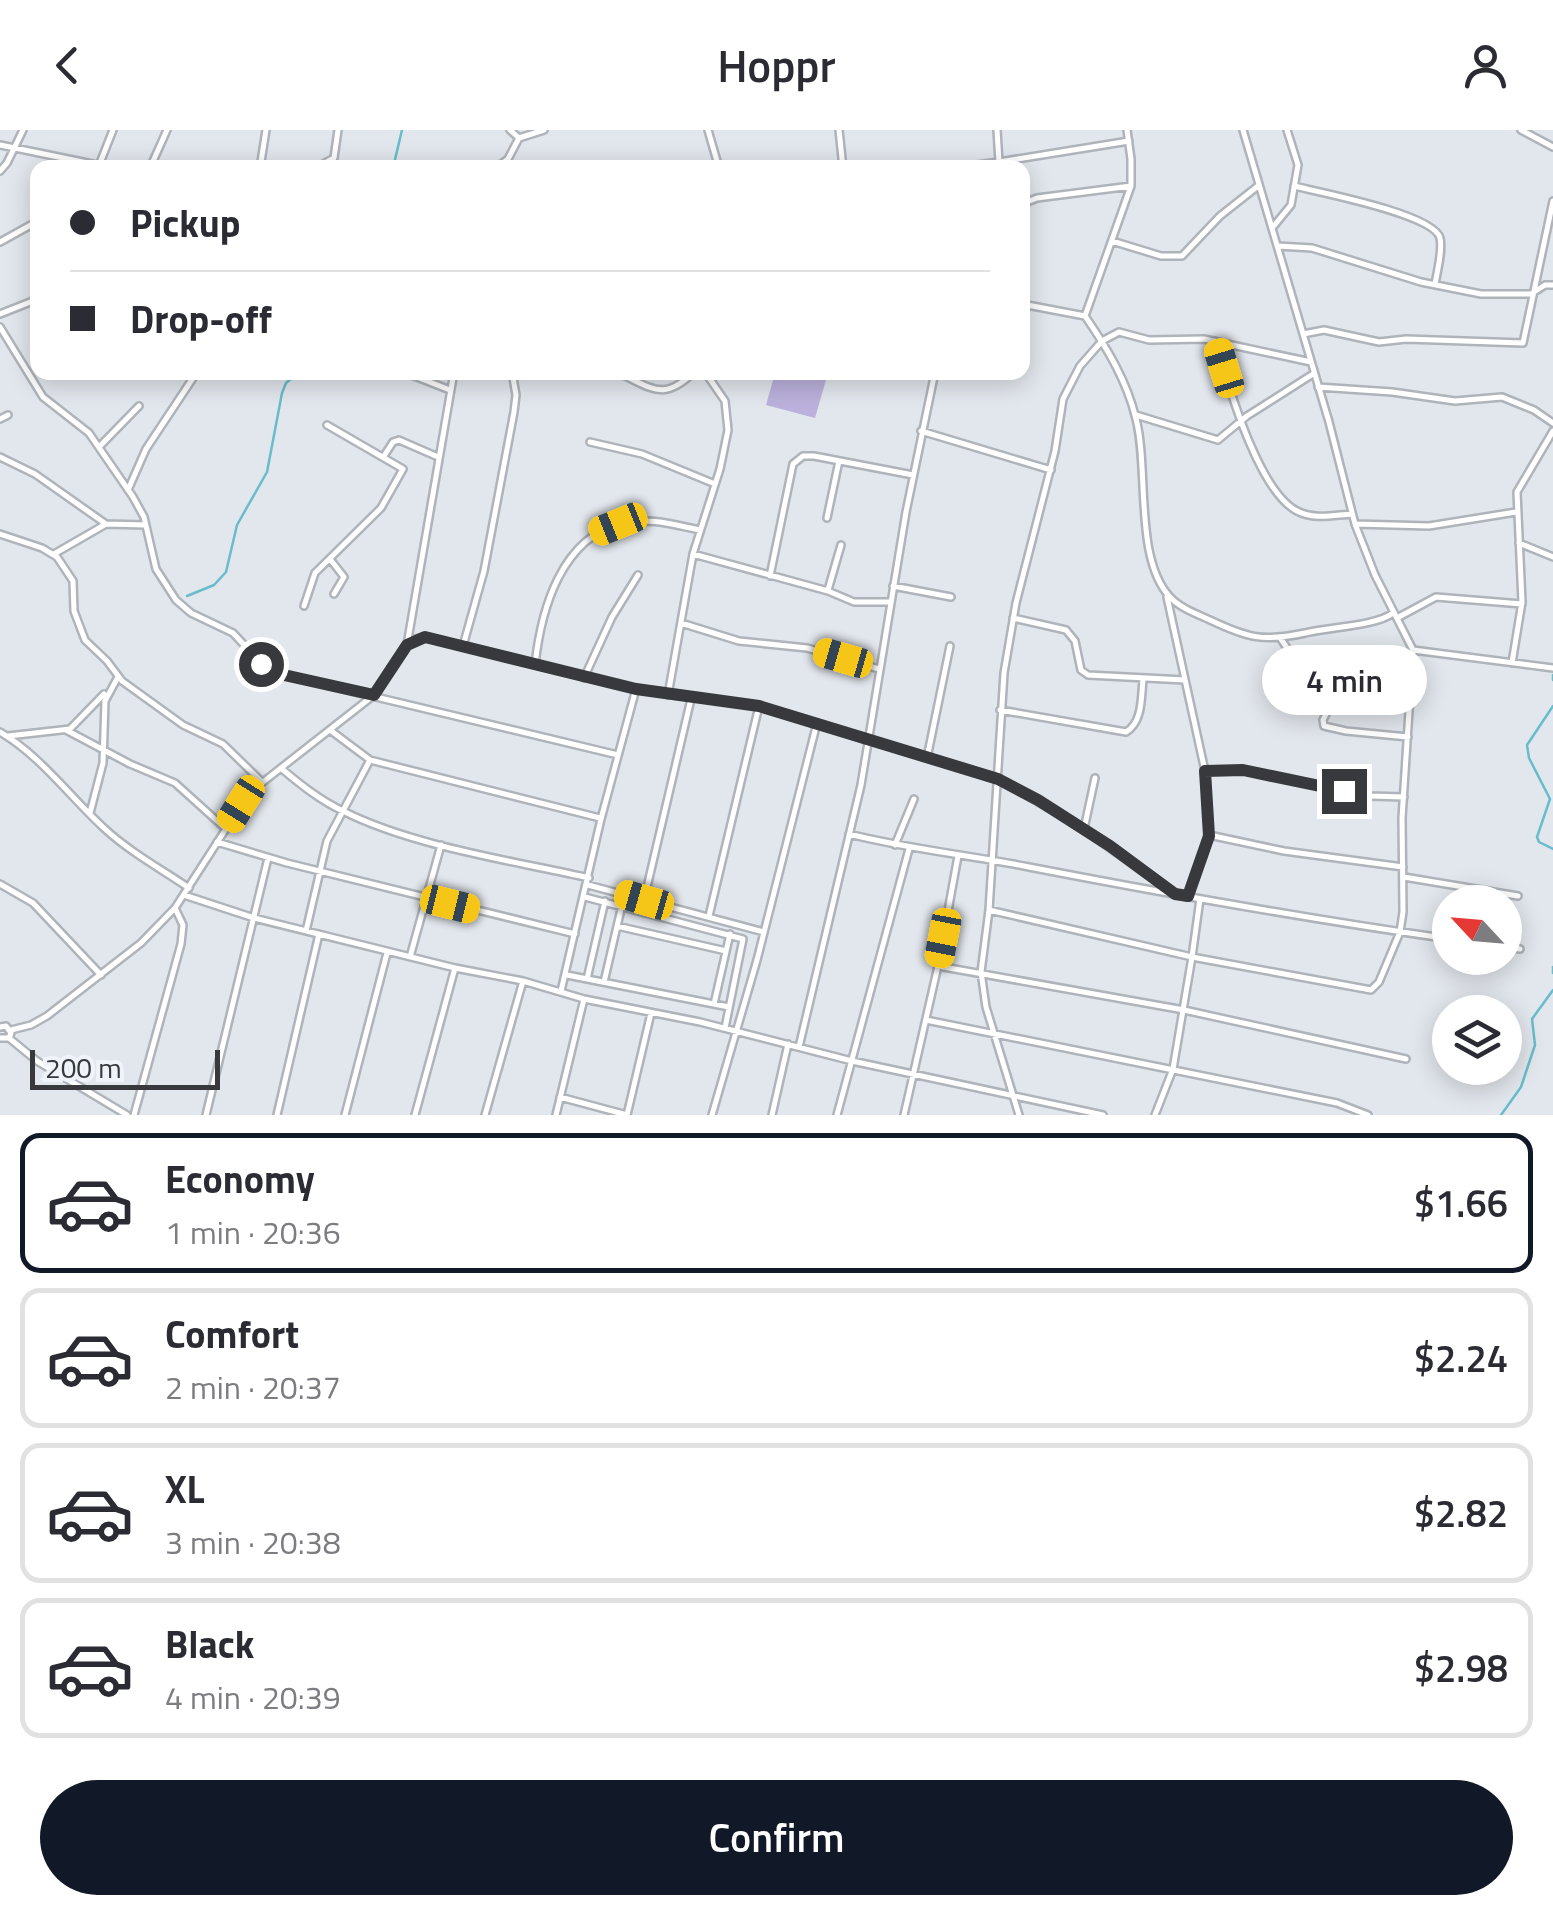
<!DOCTYPE html>
<meta charset="utf-8">
<style>
:root{--surface:#fff;--page:#f7f7f7;--text:#2b2b33;--muted:#7c7c81;--line:#e1e1e2;--accent:#111827}
body{margin:0;font-family:"Titillium Web",sans-serif;background:var(--page);color:var(--text);height:100vh;display:flex;flex-direction:column;font-size:38px;white-space:nowrap}
*{box-sizing:border-box;margin:0}
p{font-size:32px;color:var(--muted)}
.icon{flex:none;width:55px;height:55px;fill:none;stroke:currentColor;stroke-width:2;stroke-linecap:round;stroke-linejoin:round}
.map{position:relative;height:985px;overflow:hidden}
.panel{display:flex;flex-direction:column;background:var(--surface);flex:1}
.panel>*{flex:none}
.guide{position:absolute;left:30px;top:30px;width:1000px;height:220px;border-radius:20px;box-shadow:0 5px 25px #0003;display:grid;align-content:center;height:220px;padding:0 40px;background:var(--surface)}
.needle{width:65px;rotate:296deg}
.fabs{position:absolute;left:1432px;top:755px;display:grid;gap:20px}
.fabs a{display:grid;place-items:center;width:90px;height:90px;border-radius:50%;background:var(--surface);box-shadow:0 5px 25px #0003;font-size:50px}
.scale{position:absolute;left:30px;bottom:25px;width:190px;box-sizing:border-box;padding-left:10px;border:5px solid #37393c;border-top:0;font-size:28px;line-height:35px;white-space:nowrap;color:#37393c;-webkit-text-stroke:8px #eff4fa;paint-order:stroke}
.end{position:absolute;width:45px;height:45px;margin:-22px;border:12px solid #37393c;background:#fff;box-shadow:0 0 0 5px #fff}
.from{border-radius:50%}
.bubble{position:absolute;height:70px;border-radius:35px;background:var(--surface);box-shadow:0 5px 25px #0003;font-size:32px;font-weight:600;line-height:70px;text-align:center}
.car{position:absolute;width:30px;height:60px;margin:-30px -15px;border-radius:12px;box-shadow:0 0 8px 2px #0007;background:linear-gradient(#f5c518 24%,#345 0 40%,#f5c518 0 76%,#345 0 86%,#f5c518 0)}
.guide b{display:flex;align-items:center;gap:35px;height:95px;font-size:38px}
.guide b+b{border-top:2px solid var(--line)}
.guide i{width:25px;height:25px;background:var(--text)}
ul{padding:18px 0 0;list-style:none}
li{display:flex;align-items:center;gap:30px;height:140px;margin:0 20px 15px;padding:0 20px;border:5px solid var(--line);border-radius:20px}
li div{flex:1}
li b{display:block;font-size:38px}
li em{font-style:normal;font-weight:600}
li.on{border-color:var(--accent)}
li>.icon{width:90px;height:90px;stroke-width:1.5}
.cta{display:flex;gap:20px;margin-top:auto;padding:20px 40px}
.cta a{flex:1;height:115px;border-radius:60px;background:var(--accent);color:#fff;font-size:40px;font-weight:600;line-height:115px;text-align:center}
header{display:flex;justify-content:space-between;align-items:center;height:130px;padding:0 40px;background:var(--surface);font-size:45px;font-weight:600}
.map>svg:first-child{display:block}
.green{fill:#bbb1dc}
.lines{fill:none;stroke-linecap:round;stroke-linejoin:round}
.stream{stroke:#69bcca;stroke-width:2.5}
.minor-casing{stroke:#afb4ba;stroke-width:10}
.minor{stroke:#fff;stroke-width:5}
.route{stroke:#37393c;stroke-width:12}
</style>
<header><svg class="icon" aria-label="back" viewBox="0 0 24 24"><path d="M15 5l-7 7 7 7"/></svg>Hoppr<svg class="icon" aria-label="person" viewBox="0 0 24 24"><circle cx="12" cy="8" r="4"/><path d="M4 21q1-7 8-7t8 7"/></svg></header>
<div class="map">
<svg width="1553" height="985" viewBox="0 0 1553 985">
<rect width="100%" height="100%" fill="#e2e7ed"/>
<!-- green -->
<path class="green" d="M775,243h53l-13,45 -49,-13z"/>
<g class="lines">
<!-- stream -->
<path class="stream" d="M393,38l9,-38
M187,466l27,-11 12,-13 11,-47 30,-53 15,-79 4,-10 13,-11
M1553,545v5
M1553,576l-26,39 2,13 21,41 -13,38 2,5 14,7
M1553,837v6
M1501,985l20,-28 14,-42 -3,-26 21,-29"/>
<defs>
<path id="minor" d="M510,0l9,8 25,-8
M708,0l11,38
M839,0l4,38
M1127,0l4,29v27l-46,130c22,32 42,65 51,103 13,49 -2,140 34,178 10,11 27,17 40,23 38,18 53,22 95,13 24,-6 71,-7 88,-20
M1521,0l32,17
M0,15l112,23
M999,32l130,-21
M328,35l21,3
M98,38l15,-38
M150,38l17,-38
M260,38l6,-38
M316,38l18,-10 4,-28
M496,38l12,-9 11,-21
M956,38l43,-6 -2,-32
M0,41l7,-8 16,-33
M1294,56c24,6 140,28 146,52 3,13 -3,33 -5,47
M1022,74l15,-6 94,-12
M1273,97l18,-22 7,-40 -11,-35
M1112,111l49,15h21l38,-40 38,-30
M0,112l38,-21
M1278,116l34,2 109,34 60,12h50l14,-9h8
M1022,174l63,12
M0,184l38,-15
M0,197l43,70 46,36 44,64 11,20 12,52 20,31 15,13 42,20 28,30 23,12 334,80
M1303,204l21,-4 55,12 27,-3 117,4 30,-142
M1215,211c13,42 42,149 82,170 17,9 37,4 55,3
M404,242l46,18
M616,242c36,15 46,31 78,0
M1318,257l74,5 63,9 47,-4 32,13 19,13
M1136,285l82,25 29,-24 66,-42
M0,289l8,-4
M921,301l130,39
M590,312l52,12 73,30
M99,317l40,-41
M384,326l9,-14 6,-2 39,17
M0,327l35,17 71,50
M128,360l18,-41 51,-77
M827,388l12,-57
M1355,394l74,2 87,-14
M0,404l42,14 15,9 16,24 1,30 11,29 22,21 15,20 61,44 40,19 39,38
M1519,413l34,14
M54,424l52,-30 40,1
M693,424l135,37 26,11h36
M330,429l14,18 -10,17
M770,446l23,-112 10,-8h11l99,19
M893,456l58,11
M828,460l13,-45
M1167,467l38,174 3,37 1,27 -21,61
M304,476l11,-33 66,-65 22,-39 -76,-44
M1013,488l53,12 9,11 6,29 7,5 97,5
M1397,488l39,-21 86,7
M681,493l58,18 68,7 72,21
M1281,509l20,30 33,29 -11,22 1,6 22,5 62,6
M407,515l47,-273
M463,516l21,-75 30,-159 2,-17 -4,-23
M1413,520l140,18
M1512,533l10,-61 -5,-110 36,-61
M535,535c6,-55 26,-128 88,-142 25,-6 52,2 77,7
M584,548l28,-61 26,-42
M668,565l25,-141 27,-85 8,-39 -3,-29 -20,-29
M1000,580l126,22c17,-10 15,-35 17,-52
M66,600l64,34 45,19 51,46
M330,600l40,30 230,58
M0,602c41,24 70,65 105,97 25,23 56,40 84,59
M8,606l62,-7 34,-35
M927,628l23,-112
M282,639c19,16 39,32 63,43 68,34 169,49 244,66
M1205,641l38,-1 127,26 34,1
M90,683l13,-50 2,-62 13,-24
M1084,699l11,-51
M849,704c59,15 120,21 180,33 140,27 280,52 421,72
M1209,705l75,16 119,16
M217,712l70,21 288,71
M895,715l19,-46
M1404,747l114,19
M0,754l33,19 68,72
M588,755l176,47
M184,765l70,23 201,50 68,13 61,18 116,23 152,39 251,54
M585,767l158,42 -18,89
M1200,769l-8,58 179,33 8,-8 21,-50 3,-20 -1,-94 11,-168 -38,-75 -20,-51 -26,-102 -86,-292
M644,770l47,-201
M989,780l203,47 -19,112 -18,46
M709,786l50,-210
M617,796l109,25
M306,801l21,-90 43,-81
M1505,817l15,2
M410,827l31,-112
M938,836l246,44 222,49
M567,845l162,32
M587,849l18,-78
M604,852l18,-77
M561,861l40,-172 35,-130
M714,874l16,-70
M926,890l411,83 31,12
M0,897l6,-1 5,7 -2,5h-9
M11,900l20,-5 16,-9 94,-73 34,-35 74,-115 125,-98 33,-50 8,-6 10,-2 211,52 123,17 239,73 75,43 102,72
M9,908l28,23 90,54
M799,917l62,-262 45,-273 29,-140
M560,967l67,18
M134,985l47,-171 2,-19 -8,-17
M206,985l62,-257
M277,985l42,-181
M345,985l42,-162
M415,985l40,-147
M485,985l38,-134
M556,985l28,-116
M627,985l24,-102
M712,985l45,-155 60,-237
M772,985l16,-71
M837,985l72,-266
M904,985l34,-149 20,-110
M1019,985l-33,-108 -5,-35 8,-62 15,-237 12,-70 39,-152 8,-52 17,-33 22,-25 17,-9 30,8 55,-1 107,23"/>
</defs>
<!-- minor casing -->
<use href="#minor" class="minor-casing"/>
<!-- minor -->
<use href="#minor" class="minor"/>
</g>
<g class="lines">
<!-- route -->
<path class="route" d="M261,534l23,11 90,20 33,-50 18,-8 211,52 123,17 239,73 40,21 72,46 65,48 13,2 21,-60 -4,-65 38,-1 101,21"/>
</g>
</svg>
<div class="fabs">
<a><svg class="needle" viewBox="-14 -14 28 28"><path d="M0-13l5 13h-10z" fill="#e53935"/><path d="M0 13l5-13h-10z" fill="#7c7c81"/></svg></a>
<a><svg class="icon" aria-label="layers" viewBox="0 0 24 24"><path d="M12 4l9 5-9 5-9-5zM3 14l9 5 9-5"/></svg></a>
</div>
<div class="scale">200 m</div>
<i class="end from" style="left:261px;top:534px"></i>
<i class="end" style="left:1344px;top:661px"></i>
<div class="bubble" style="left:1262px;top:515px;width:165px">4 min</div>
<i class="car" style="left:1224px;top:238px;rotate:343deg"></i>
<i class="car" style="left:618px;top:394px;rotate:248deg"></i>
<i class="car" style="left:843px;top:528px;rotate:286deg"></i>
<i class="car" style="left:241px;top:674px;rotate:212deg"></i>
<i class="car" style="left:644px;top:770px;rotate:286deg"></i>
<i class="car" style="left:450px;top:774px;rotate:104deg"></i>
<i class="car" style="left:943px;top:808px;rotate:191deg"></i>
<div class="guide">
<b><i class="from"></i>Pickup</b>
<b><i></i>Drop-off</b>
</div>
</div>
<section class="panel">
<ul>
<li class="on"><svg class="icon" aria-label="car" viewBox="0 0 24 24"><path d="M5 17H2v-5l4-1 3-4h7l3 4 3 1v5h-3M9 17h6M6 11h13"/><circle cx="7" cy="17" r="2"/><circle cx="17" cy="17" r="2"/></svg><div><b>Economy</b><p>1 min · 20:36</p></div><em>$1.66</em></li>
<li><svg class="icon" aria-label="car" viewBox="0 0 24 24"><path d="M5 17H2v-5l4-1 3-4h7l3 4 3 1v5h-3M9 17h6M6 11h13"/><circle cx="7" cy="17" r="2"/><circle cx="17" cy="17" r="2"/></svg><div><b>Comfort</b><p>2 min · 20:37</p></div><em>$2.24</em></li>
<li><svg class="icon" aria-label="car" viewBox="0 0 24 24"><path d="M5 17H2v-5l4-1 3-4h7l3 4 3 1v5h-3M9 17h6M6 11h13"/><circle cx="7" cy="17" r="2"/><circle cx="17" cy="17" r="2"/></svg><div><b>XL</b><p>3 min · 20:38</p></div><em>$2.82</em></li>
<li><svg class="icon" aria-label="car" viewBox="0 0 24 24"><path d="M5 17H2v-5l4-1 3-4h7l3 4 3 1v5h-3M9 17h6M6 11h13"/><circle cx="7" cy="17" r="2"/><circle cx="17" cy="17" r="2"/></svg><div><b>Black</b><p>4 min · 20:39</p></div><em>$2.98</em></li>
</ul>
<div class="cta"><a>Confirm</a></div>
</section>
